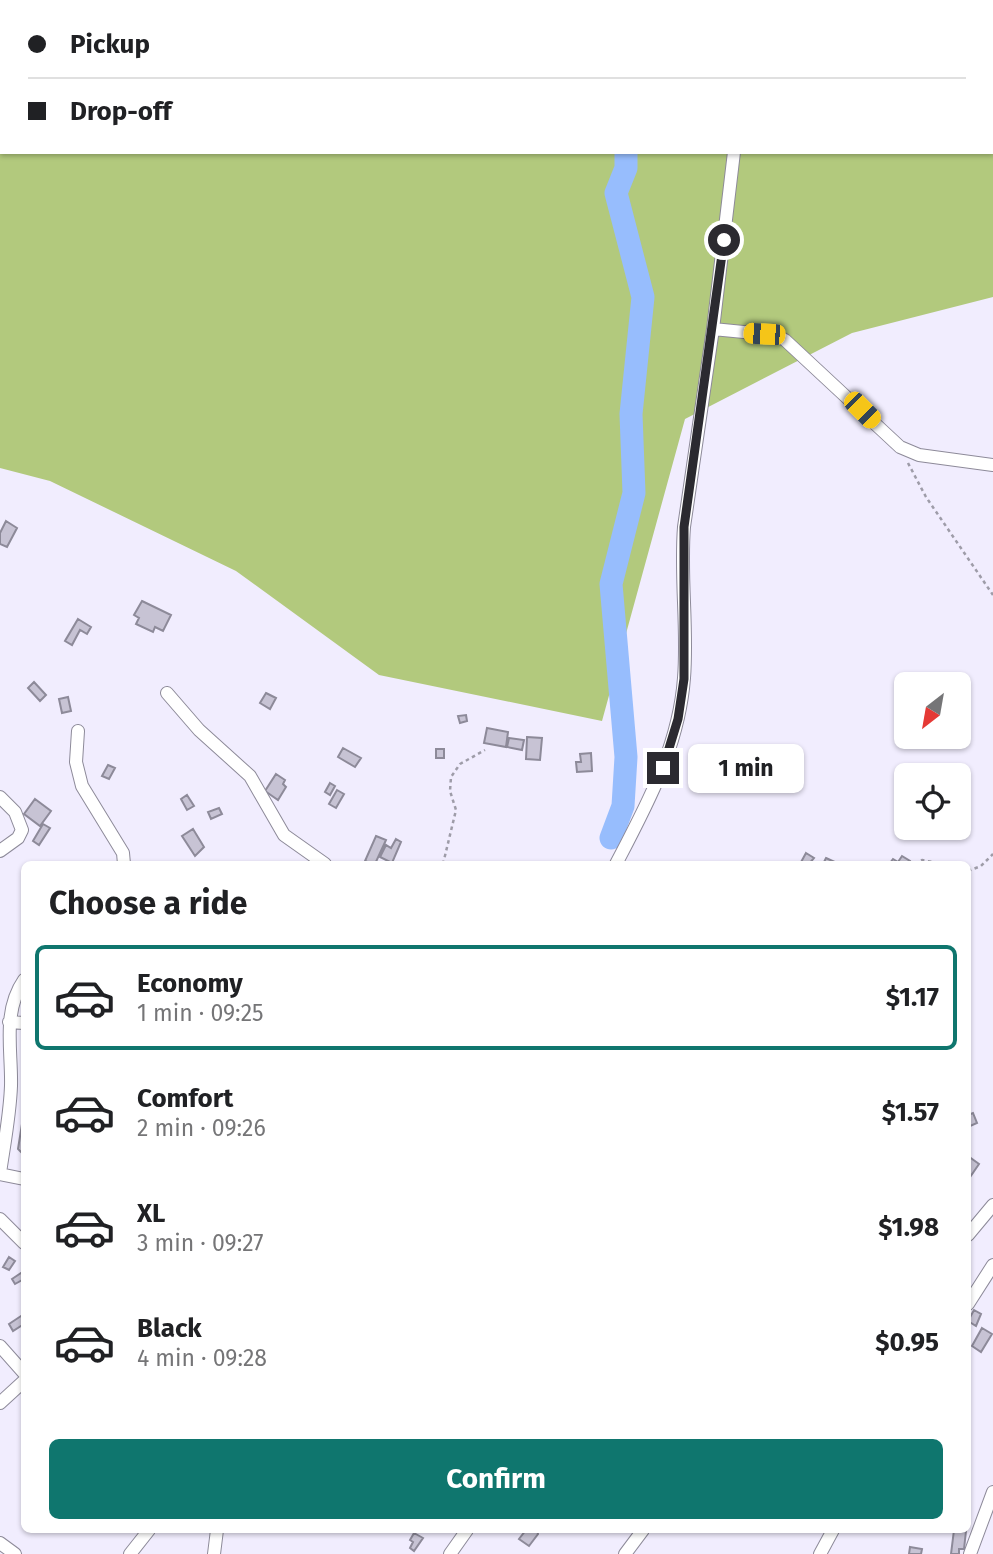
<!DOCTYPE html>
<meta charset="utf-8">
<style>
:root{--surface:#fff;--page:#f2f2f2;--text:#202124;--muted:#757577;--line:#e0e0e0;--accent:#0f766e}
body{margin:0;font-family:"Fira Sans",sans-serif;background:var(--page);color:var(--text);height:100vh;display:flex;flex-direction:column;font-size:26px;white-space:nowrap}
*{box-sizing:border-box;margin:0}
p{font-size:23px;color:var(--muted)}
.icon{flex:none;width:38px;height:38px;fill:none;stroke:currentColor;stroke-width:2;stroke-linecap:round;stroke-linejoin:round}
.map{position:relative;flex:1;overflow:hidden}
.panel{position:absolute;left:21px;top:861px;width:950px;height:672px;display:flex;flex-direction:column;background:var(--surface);border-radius:10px;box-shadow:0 2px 5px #0004}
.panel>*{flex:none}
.guide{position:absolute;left:0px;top:0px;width:994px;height:154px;box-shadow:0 2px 5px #0004;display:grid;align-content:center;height:154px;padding:0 28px;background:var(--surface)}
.needle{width:46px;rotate:211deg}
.fabs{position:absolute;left:894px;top:672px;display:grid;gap:14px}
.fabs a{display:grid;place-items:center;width:77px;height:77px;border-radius:10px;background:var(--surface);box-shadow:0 2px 5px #0004;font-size:35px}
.end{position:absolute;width:32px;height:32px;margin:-16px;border:9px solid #2b2a30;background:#fff;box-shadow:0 0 0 4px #fff}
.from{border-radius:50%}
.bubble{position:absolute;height:49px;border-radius:10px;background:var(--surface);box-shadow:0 2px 5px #0004;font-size:23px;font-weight:700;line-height:49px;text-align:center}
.car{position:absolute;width:21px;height:42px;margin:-21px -10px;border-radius:9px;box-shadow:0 0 5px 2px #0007;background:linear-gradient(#f5c518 24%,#345 0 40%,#f5c518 0 76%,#345 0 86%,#f5c518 0)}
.guide b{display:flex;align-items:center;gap:24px;height:66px;font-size:26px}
.guide b+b{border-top:2px solid var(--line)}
.guide i{width:18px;height:18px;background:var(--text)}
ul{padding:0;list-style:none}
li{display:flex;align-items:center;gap:21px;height:105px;margin:0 14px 10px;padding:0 14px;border:4px solid transparent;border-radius:10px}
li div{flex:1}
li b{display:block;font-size:26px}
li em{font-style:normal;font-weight:700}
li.current{border-color:var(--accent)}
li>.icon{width:63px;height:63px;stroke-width:1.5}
h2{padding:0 28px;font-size:32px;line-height:84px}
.primary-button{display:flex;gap:14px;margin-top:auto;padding:14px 28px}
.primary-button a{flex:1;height:80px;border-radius:10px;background:var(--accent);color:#fff;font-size:28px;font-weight:700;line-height:80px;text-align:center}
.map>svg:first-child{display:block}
.green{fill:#b2c97d;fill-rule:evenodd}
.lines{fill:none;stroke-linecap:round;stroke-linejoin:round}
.river{stroke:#97bdfd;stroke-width:23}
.building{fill:#c7c3d4;stroke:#8d8a99;stroke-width:2}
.minor-casing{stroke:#8d8a99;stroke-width:14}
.path{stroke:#9e9ca8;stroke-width:2.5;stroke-dasharray:3.5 3.5;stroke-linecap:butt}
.minor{stroke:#fff;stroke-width:12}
.route{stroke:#2b2a30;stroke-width:9}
</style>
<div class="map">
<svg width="993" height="1554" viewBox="0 0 993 1554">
<rect width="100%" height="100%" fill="#f1edfe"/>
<!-- green -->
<path class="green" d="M0,0h993v297l-141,36 -167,86 -83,302 -223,-46 -143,-104 -186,-90 -50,-13zM2,2h990v150h-990z"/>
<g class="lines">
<!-- river -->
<path class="river" d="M673,2v-2
M611,838l12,-32 3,-49 -15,-173 23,-91 -3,-79 12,-117 -27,-104 10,-25v-16"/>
</g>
<!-- building -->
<path class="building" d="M6,521l11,7 -10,19 -7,-3v-11z
M142,601l29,14 -8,16 -8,-4 -2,5 -17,-8 3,-6 -5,-3z
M78,619l13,8 -4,7 -7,-4 -8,15 -7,-4z
M34,682l12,13 -6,6 -12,-13z
M266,693l10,5 -6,11 -10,-6z
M68,697l3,14 -9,2 -3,-14z
M466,715l1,6 -7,2 -2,-7z
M487,728l21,4 -2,15 -22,-4z
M527,737l15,1 -2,22 -14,-1z
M509,738l15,2 -2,10 -15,-3z
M343,748l18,10 -6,9 -17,-10z
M436,749h8v9h-8z
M591,753l1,18 -15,1 -1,-10h5l-1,-8z
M108,765l7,3 -6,11 -7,-3z
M276,774l9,6 -2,4 3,3 -8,13 -13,-9z
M330,783l5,3 -5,9 -5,-3z
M337,790l7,4 -8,14 -7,-4z
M187,795l7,11 -7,4 -6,-11z
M35,799l16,12 -11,15 -16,-12z
M219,808l3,6 -11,5 -3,-7z
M43,824l7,4 -11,17 -6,-4z
M193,829l11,18 -9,9 -13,-20z
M376,836l10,4 -11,24h-3l-7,-3z
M396,839l5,3 -9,21 -12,-6 6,-12 5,3z
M806,853l8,5 -5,6h-9z
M902,856l8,5 -1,3 -19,-1 3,-4 5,3z
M826,858l13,6h-16z
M973,1113l4,10 -9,4v-12z
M22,1124h2v31l-6,-6z
M968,1156l11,8 -11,16z
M9,1257l6,4 -6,9 -6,-3z
M24,1271v8l-9,5 -3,-5z
M974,1310l7,4 -5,12 -8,-5z
M24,1314v10l-11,7 -4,-7z
M982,1328l10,6 -11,18 -9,-6z
M526,1530h11l1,4 -9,12 -10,-7z
M954,1530l12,1 -2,18h-5v5h-8z
M414,1533l9,5 -9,13 -4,-3 3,-6 -3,-2z
M910,1547l12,2 -1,5h-12z"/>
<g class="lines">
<defs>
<path id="minor" d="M786,2l1,-2
M713,329l62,6 10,5 115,107 19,8 74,10
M167,693l32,37 51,46 34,59 41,29
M78,731l-2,31 6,24 41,67 1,11
M0,797l15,15 7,18 -4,8 -18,13
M616,864c31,-59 63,-118 68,-186 4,-50 -4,-101 0,-151l29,-198 21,-177
M9,1022l15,1
M0,1173c4,-28 10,-58 11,-87 1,-36 -9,-74 13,-106
M0,1174l24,5
M0,1219l24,24
M968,1235l25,-30
M968,1304l25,-39
M0,1346l24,27
M0,1403l24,-22
M0,1543l15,11
M130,1554l19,-24
M214,1554l3,-24
M450,1554l17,-24
M625,1554l18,-24
M820,1554l13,-24
M970,1554l23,-62"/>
</defs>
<!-- minor casing -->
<use href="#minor" class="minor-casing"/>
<!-- path -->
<path class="path" d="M908,463l18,34 67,98
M443,864l13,-54 -6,-19 1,-14 9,-13 25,-14
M915,864l7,-4 21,4
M968,871l13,-5 12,-12"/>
<!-- minor -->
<use href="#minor" class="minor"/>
</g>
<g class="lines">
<!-- route -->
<path class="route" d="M663,768l15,-49 6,-40v-152l40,-287"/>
</g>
</svg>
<div class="fabs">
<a><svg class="needle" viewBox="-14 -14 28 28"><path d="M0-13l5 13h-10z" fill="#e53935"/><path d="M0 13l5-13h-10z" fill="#757577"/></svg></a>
<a><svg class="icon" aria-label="locate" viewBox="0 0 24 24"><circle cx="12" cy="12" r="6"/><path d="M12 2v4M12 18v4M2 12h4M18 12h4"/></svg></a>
</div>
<i class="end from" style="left:724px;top:240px"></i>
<i class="end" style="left:663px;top:768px"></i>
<div class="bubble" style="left:688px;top:744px;width:116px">1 min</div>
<i class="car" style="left:764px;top:334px;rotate:273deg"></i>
<i class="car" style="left:862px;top:410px;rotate:135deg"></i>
<div class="guide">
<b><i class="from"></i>Pickup</b>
<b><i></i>Drop-off</b>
</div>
<section class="panel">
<h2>Choose a ride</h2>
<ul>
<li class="current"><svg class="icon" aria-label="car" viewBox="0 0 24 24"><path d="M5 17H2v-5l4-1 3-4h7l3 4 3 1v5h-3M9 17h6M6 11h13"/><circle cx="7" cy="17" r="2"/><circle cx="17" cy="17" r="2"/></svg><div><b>Economy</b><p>1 min · 09:25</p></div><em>$1.17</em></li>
<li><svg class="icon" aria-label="car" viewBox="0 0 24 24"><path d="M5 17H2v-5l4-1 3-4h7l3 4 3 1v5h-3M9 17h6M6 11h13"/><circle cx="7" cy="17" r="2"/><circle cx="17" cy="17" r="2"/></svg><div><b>Comfort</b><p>2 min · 09:26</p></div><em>$1.57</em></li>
<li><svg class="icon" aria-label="car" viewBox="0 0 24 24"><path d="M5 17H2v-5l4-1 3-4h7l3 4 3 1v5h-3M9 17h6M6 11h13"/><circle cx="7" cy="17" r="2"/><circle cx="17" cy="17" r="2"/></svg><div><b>XL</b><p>3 min · 09:27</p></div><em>$1.98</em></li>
<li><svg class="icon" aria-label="car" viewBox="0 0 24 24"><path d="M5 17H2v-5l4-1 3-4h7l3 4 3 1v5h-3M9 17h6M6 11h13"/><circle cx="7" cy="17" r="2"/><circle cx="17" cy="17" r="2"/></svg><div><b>Black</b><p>4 min · 09:28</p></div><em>$0.95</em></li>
</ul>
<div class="primary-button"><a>Confirm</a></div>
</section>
</div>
